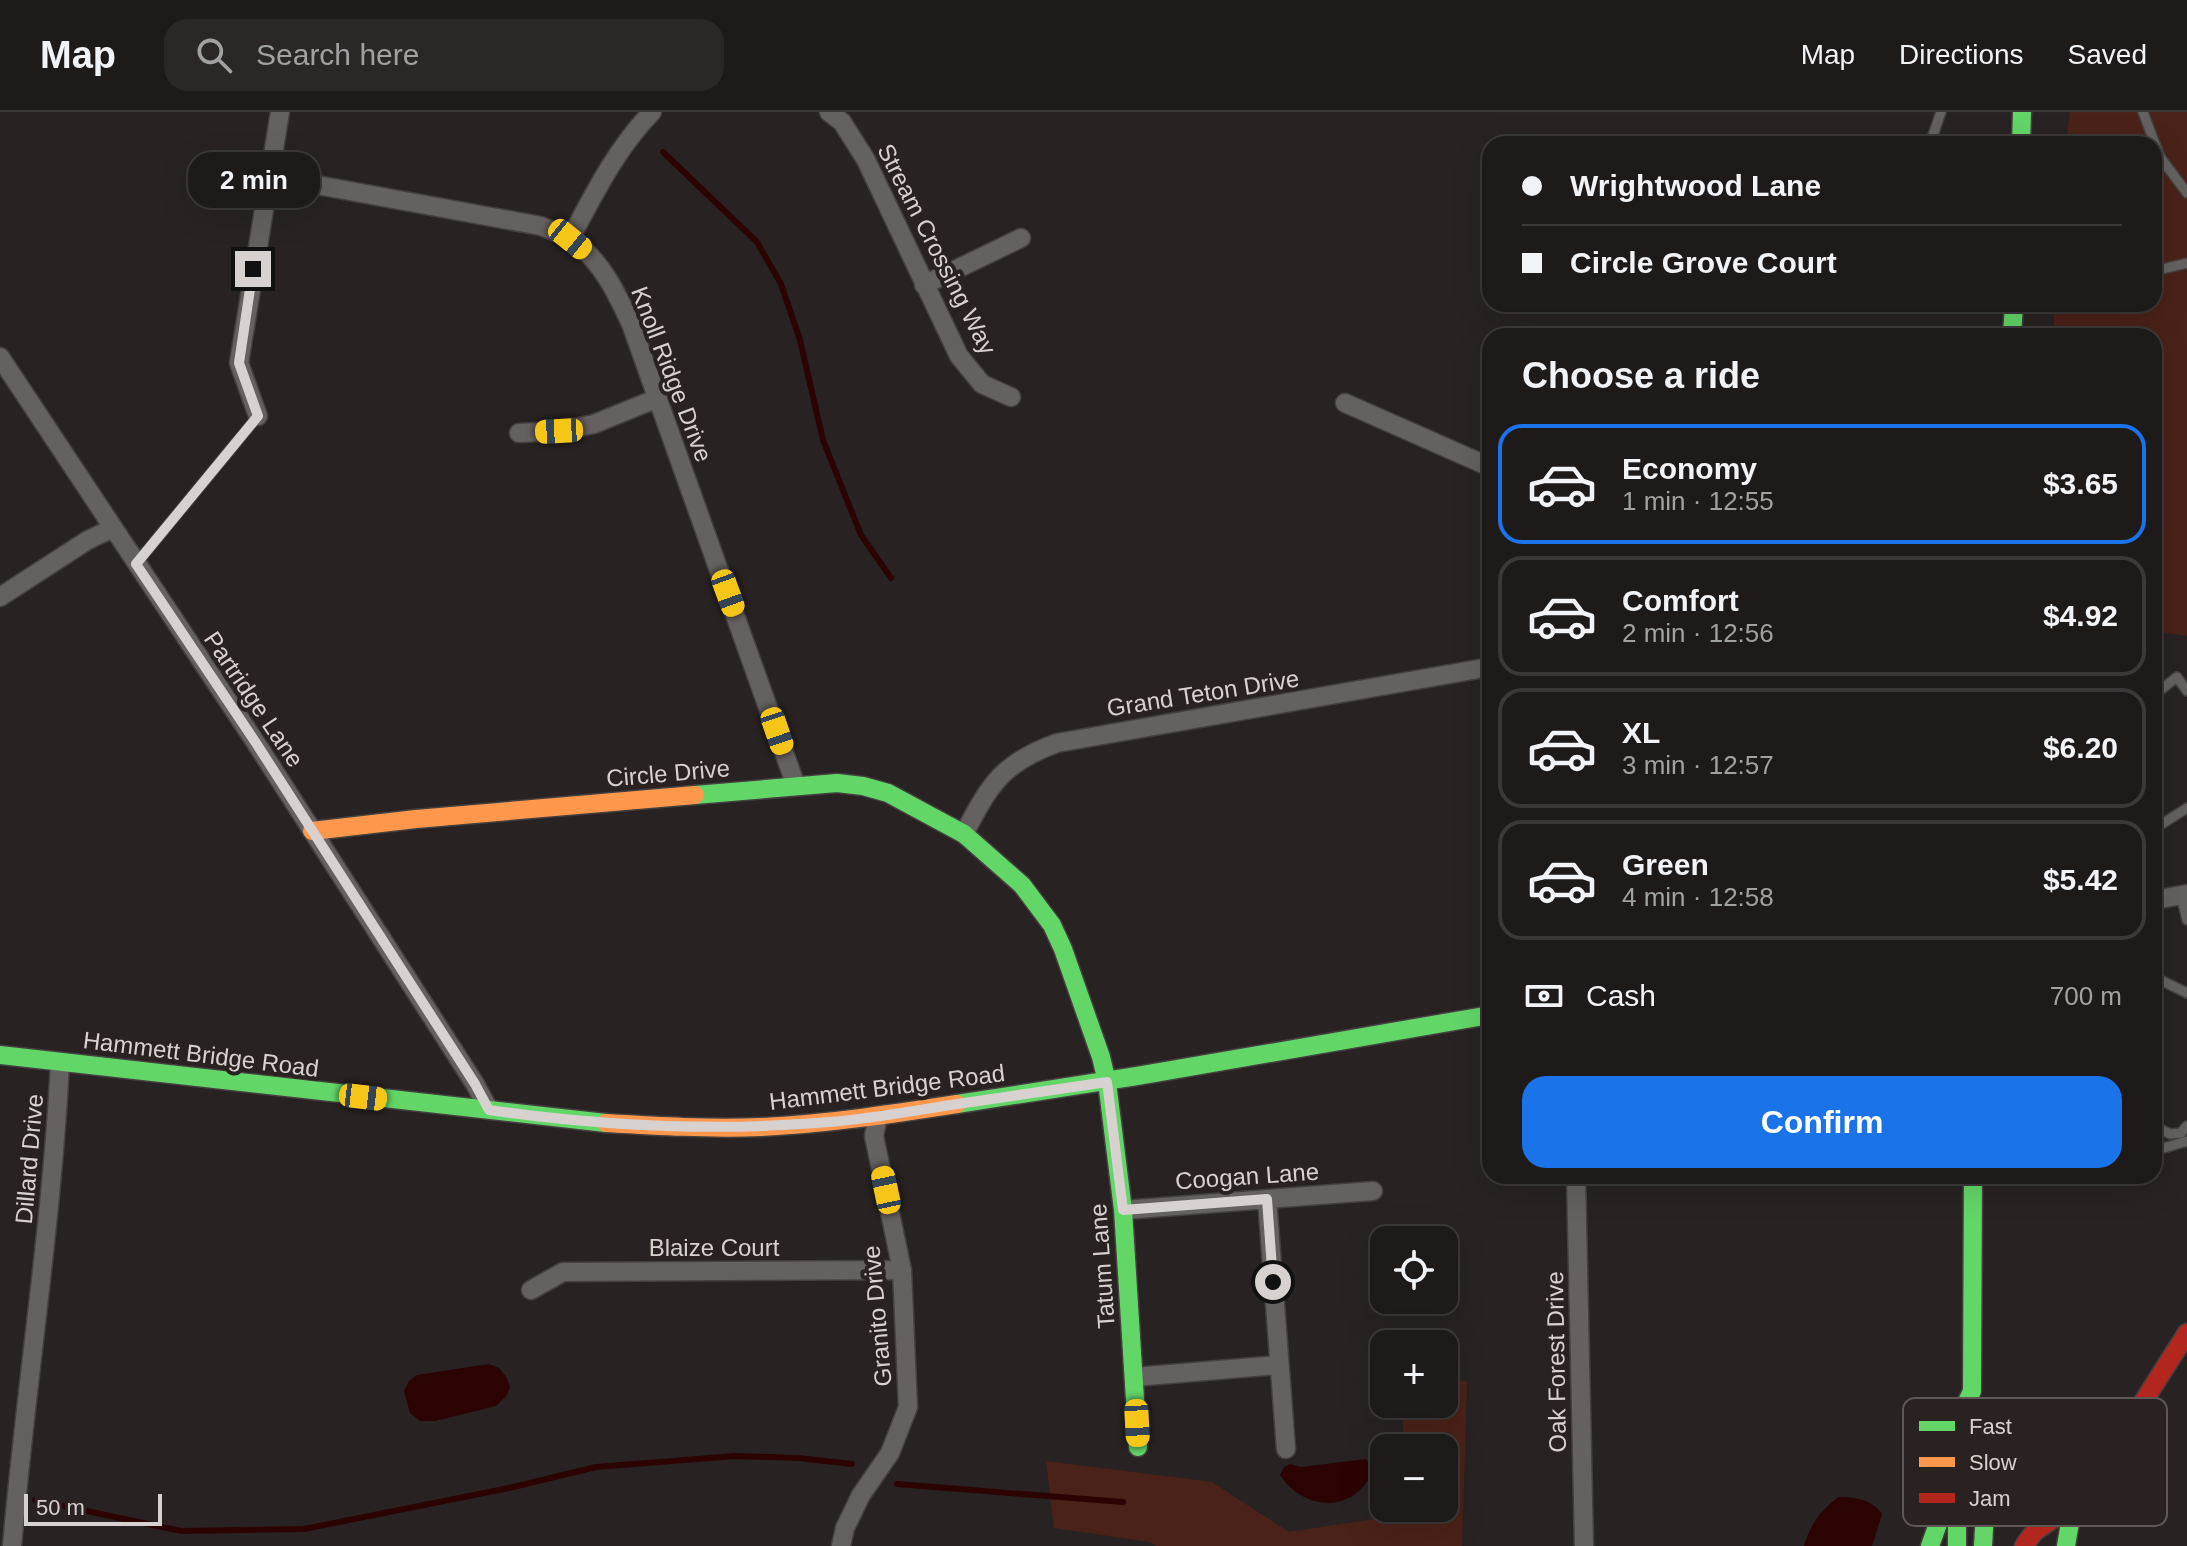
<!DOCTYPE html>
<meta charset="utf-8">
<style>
:root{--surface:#1e1a1a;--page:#2b2727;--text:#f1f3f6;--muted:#a1a1a2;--line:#3c3839;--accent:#1a73e8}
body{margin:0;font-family:Arial,sans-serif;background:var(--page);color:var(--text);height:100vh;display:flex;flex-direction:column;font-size:30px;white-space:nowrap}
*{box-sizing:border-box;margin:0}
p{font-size:26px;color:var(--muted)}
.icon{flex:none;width:44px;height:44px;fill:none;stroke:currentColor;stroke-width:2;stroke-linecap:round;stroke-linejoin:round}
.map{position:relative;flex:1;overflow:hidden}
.panel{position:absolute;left:1482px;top:216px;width:680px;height:856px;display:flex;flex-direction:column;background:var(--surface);border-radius:24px;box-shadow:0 8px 32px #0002,0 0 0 2px var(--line)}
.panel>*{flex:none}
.top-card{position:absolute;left:1482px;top:24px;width:680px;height:176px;border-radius:24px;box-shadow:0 8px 32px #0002,0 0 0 2px var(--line);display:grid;align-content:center;height:176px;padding:0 40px;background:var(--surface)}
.tools{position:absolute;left:1370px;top:1114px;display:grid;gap:16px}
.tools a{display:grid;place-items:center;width:88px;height:88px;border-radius:16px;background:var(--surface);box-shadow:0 8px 32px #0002,0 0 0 2px var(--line);font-size:40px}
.scale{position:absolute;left:24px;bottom:20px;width:138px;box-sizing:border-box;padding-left:8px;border:4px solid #d7d2d0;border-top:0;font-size:22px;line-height:28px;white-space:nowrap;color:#d7d2d0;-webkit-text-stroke:6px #2a2220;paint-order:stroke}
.end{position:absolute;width:36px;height:36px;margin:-18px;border:10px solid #d7d2d0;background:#111;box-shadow:0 0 0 4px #111}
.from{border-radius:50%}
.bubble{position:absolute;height:56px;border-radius:24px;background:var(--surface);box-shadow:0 8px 32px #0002,0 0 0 2px var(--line);font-size:26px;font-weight:700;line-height:56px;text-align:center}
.car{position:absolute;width:24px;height:48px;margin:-24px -12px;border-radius:10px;box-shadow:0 0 6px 2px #0007;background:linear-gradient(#f5c518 24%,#345 0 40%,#f5c518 0 76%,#345 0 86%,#f5c518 0)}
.top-card b{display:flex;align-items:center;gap:28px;height:76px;font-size:30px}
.top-card b+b{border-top:2px solid var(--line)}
.top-card i{width:20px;height:20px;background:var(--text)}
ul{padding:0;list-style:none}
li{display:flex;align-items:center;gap:24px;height:120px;margin:0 16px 12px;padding:0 24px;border:4px solid var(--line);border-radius:24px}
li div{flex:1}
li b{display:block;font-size:30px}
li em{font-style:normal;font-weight:700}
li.on{border-color:var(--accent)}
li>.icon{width:72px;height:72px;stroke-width:1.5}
h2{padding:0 40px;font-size:36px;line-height:96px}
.pay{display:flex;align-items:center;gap:20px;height:88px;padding:0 40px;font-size:30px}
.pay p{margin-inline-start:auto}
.cta{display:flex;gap:16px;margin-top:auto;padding:16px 40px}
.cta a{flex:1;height:92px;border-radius:24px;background:var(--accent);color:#fff;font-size:32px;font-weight:700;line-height:92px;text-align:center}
header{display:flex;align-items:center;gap:48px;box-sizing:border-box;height:112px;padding:0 40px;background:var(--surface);border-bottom:2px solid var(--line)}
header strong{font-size:38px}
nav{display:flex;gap:44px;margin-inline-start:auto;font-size:28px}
.search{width:560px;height:72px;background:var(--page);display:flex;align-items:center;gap:20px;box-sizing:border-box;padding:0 28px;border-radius:24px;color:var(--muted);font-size:30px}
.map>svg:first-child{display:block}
.green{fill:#4a2219}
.water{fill:#2b0303}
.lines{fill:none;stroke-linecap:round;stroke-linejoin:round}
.stream{stroke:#2b0303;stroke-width:6}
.lane-casing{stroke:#44403f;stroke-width:12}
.street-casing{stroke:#44403f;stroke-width:21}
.fast-casing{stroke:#44403f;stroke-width:21}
.slow-casing{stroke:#44403f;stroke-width:21}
.jam-casing{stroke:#44403f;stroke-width:21}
.lane{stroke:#656160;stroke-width:9}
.street{stroke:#656160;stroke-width:18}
.fast{stroke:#63d668;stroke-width:18}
.slow{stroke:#ff974d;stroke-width:18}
.jam{stroke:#b3261e;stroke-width:18}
.route{stroke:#d7d2d0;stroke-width:10}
.labels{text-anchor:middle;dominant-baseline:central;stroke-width:8;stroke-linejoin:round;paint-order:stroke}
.street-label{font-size:24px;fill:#d7d2d0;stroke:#2a2220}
.key{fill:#2a2220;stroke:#5e5755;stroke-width:2}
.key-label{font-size:22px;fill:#d7d2d0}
</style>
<header>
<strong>Map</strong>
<div class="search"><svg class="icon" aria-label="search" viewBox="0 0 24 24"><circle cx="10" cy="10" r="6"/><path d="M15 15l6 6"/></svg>Search here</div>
<nav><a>Map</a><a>Directions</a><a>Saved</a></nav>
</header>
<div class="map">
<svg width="2187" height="1434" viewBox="0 0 2187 1434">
<rect width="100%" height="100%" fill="#282322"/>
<!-- green -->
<path class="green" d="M2070,0h117v524l-33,-5v-295h-100v-32h100v-160h-88z
M1444,1268l23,1 -5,165h-306l-6,-4 -96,-14 -8,-67 166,21 77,50 118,-18v-6h37v-60h-40l-2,-44h42z"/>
<!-- water -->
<path class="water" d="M489,1252l10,4 8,10 3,9 -3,8 -11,11 -61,15h-15l-10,-8 -6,-22 5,-10 8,-6z
M1366,1347l6,7 2,6c-6,9 -13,19 -22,24 -25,16 -58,2 -72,-21l4,-8 6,-3 11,3z
M1838,1385c16,0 34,2 44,17l-10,32h-68c6,-22 17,-35 34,-49z"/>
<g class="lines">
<!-- stream -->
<path class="stream" d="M663,40l94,90 24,42 19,56 23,100 38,95 30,43
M897,1372l226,18
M35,1388l146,31 123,-2 205,-41 87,-21 139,-11 63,2 54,6"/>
<defs>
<path id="lane" d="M2143,0l17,45 27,36
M1930,32l11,-32
M2154,159l33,-8
M1753,192l40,3 40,-3
M136,452l122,-148
M2154,583l23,-18 10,14
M2154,717l33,-21
M2181,783l6,25
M2154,865l33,16
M2154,880l7,-12
M2154,1014l16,8 11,-1 6,-7
M2154,1029l10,7 23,-7"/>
<path id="street" d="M829,0l13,10 24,38 93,196 23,28 29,13
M268,64l273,50c10,4 20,8 29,13 31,20 46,53 61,85l165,462
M570,127c24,-45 46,-90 82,-127
M924,173l97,-47
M0,245l256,386 219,341 14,26
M1345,291l145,64
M258,304l-19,-53 41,-251
M519,321l40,-2 35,-7 64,-26
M0,485l88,-57 25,-12
M964,722c26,-50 38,-71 93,-91l433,-76
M2154,788l33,-6
M1576,1064l8,370
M1267,1087l19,250
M1123,1098l250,-19
M531,1178l32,-18 339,-2
M1134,1265l145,-12
M12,1434c14,-162 40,-322 48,-484
M841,1434l4,-18 16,-33 29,-42 18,-46 -6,-137 -28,-134 4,-20"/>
<path id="fast" d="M2021,32l1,-32
M2012,224l2,-32
M695,683l142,-12 26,3 25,7 76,41 58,51 30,40 11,24 38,108 6,25 16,128 15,237
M0,943l606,68
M957,992l180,-28 353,-61
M1930,1434l21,-58
M1957,1434v-123l15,-32 1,-215
M1983,1434l7,-121 -5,-9
M2066,1434l7,-41"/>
<path id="slow" d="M312,719l104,-12 279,-24
M606,1011c51,3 103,6 155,4 65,-3 131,-13 196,-23
M1990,1313c52,56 88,22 143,-7"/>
<path id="jam" d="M2024,1434l10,-14 39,-27 60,-87 54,-85"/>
</defs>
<!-- lane casing -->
<use href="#lane" class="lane-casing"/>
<!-- street casing -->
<use href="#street" class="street-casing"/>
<!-- fast casing -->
<use href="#fast" class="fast-casing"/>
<!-- slow casing -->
<use href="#slow" class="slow-casing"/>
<!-- jam casing -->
<use href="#jam" class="jam-casing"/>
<!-- lane -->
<use href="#lane" class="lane"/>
<!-- street -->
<use href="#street" class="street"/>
<!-- fast -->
<use href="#fast" class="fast"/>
<!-- slow -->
<use href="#slow" class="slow"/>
<!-- jam -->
<use href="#jam" class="jam"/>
</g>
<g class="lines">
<!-- route -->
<path class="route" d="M253,157l-14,94 19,53 -122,148 120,179 219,341 14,26c113,16 226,22 340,12 39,-3 77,-10 115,-16 54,-8 108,-16 163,-24l16,128 144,-11 6,83"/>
</g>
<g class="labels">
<!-- street labels -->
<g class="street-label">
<text transform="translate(937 137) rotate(63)">Stream Crossing Way</text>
<text transform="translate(672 262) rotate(69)">Knoll Ridge Drive</text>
<text transform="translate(1203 581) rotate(-9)">Grand Teton Drive</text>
<text transform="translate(254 587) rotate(56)">Partridge Lane</text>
<text transform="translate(668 661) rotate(-5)">Circle Drive</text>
<text transform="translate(201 942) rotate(7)">Hammett Bridge Road</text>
<text transform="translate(887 975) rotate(-7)">Hammett Bridge Road</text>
<text transform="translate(29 1047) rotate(-85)">Dillard Drive</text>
<text transform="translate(1247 1064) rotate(-4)">Coogan Lane</text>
<text x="714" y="1135">Blaize Court</text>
<text transform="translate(1102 1154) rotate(-94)">Tatum Lane</text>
<text transform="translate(877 1204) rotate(-95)">Granito Drive</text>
<text transform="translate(1556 1250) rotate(-91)">Oak Forest Drive</text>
</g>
</g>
<!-- legend -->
<rect x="1903" y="1286" width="264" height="128" rx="12" class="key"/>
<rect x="1919" y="1309" width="36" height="10" fill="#63d668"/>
<rect x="1919" y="1345" width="36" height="10" fill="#ff974d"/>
<rect x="1919" y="1381" width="36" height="10" fill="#b3261e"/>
<g class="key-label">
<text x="1969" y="1322">Fast</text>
<text x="1969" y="1358">Slow</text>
<text x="1969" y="1394">Jam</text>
</g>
</svg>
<div class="tools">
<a><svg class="icon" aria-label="locate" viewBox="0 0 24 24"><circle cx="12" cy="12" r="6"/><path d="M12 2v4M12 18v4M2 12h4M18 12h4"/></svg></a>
<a>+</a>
<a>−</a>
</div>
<div class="scale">50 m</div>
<i class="end from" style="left:1273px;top:1170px"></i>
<i class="end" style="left:253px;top:157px"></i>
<div class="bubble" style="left:188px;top:40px;width:132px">2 min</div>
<i class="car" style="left:570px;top:127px;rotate:129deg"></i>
<i class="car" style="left:559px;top:319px;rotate:267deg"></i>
<i class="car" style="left:728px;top:481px;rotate:160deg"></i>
<i class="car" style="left:777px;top:619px;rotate:161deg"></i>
<i class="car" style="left:363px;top:985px;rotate:97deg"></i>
<i class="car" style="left:886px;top:1078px;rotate:348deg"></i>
<i class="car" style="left:1137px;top:1311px;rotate:177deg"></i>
<div class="top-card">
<b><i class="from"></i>Wrightwood Lane</b>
<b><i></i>Circle Grove Court</b>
</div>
<section class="panel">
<h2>Choose a ride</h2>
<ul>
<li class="on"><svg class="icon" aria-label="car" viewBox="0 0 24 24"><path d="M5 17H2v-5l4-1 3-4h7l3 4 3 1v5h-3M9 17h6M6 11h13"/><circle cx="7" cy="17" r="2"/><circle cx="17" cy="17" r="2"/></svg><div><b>Economy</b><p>1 min · 12:55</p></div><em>$3.65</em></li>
<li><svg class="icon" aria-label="car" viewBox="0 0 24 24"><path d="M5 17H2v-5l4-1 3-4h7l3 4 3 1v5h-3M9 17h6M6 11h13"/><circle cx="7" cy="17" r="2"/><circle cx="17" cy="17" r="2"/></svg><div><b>Comfort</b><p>2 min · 12:56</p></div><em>$4.92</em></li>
<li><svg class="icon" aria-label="car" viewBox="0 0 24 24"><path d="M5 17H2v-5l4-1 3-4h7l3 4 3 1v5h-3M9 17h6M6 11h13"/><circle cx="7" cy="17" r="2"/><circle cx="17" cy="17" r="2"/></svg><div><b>XL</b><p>3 min · 12:57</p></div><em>$6.20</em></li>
<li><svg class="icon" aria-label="car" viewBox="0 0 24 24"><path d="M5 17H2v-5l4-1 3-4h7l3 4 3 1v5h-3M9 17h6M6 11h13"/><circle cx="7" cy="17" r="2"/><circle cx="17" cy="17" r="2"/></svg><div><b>Green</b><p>4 min · 12:58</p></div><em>$5.42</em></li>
</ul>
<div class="pay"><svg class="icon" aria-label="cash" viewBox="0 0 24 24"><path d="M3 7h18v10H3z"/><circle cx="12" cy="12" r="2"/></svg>Cash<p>700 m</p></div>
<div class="cta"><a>Confirm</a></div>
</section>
</div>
